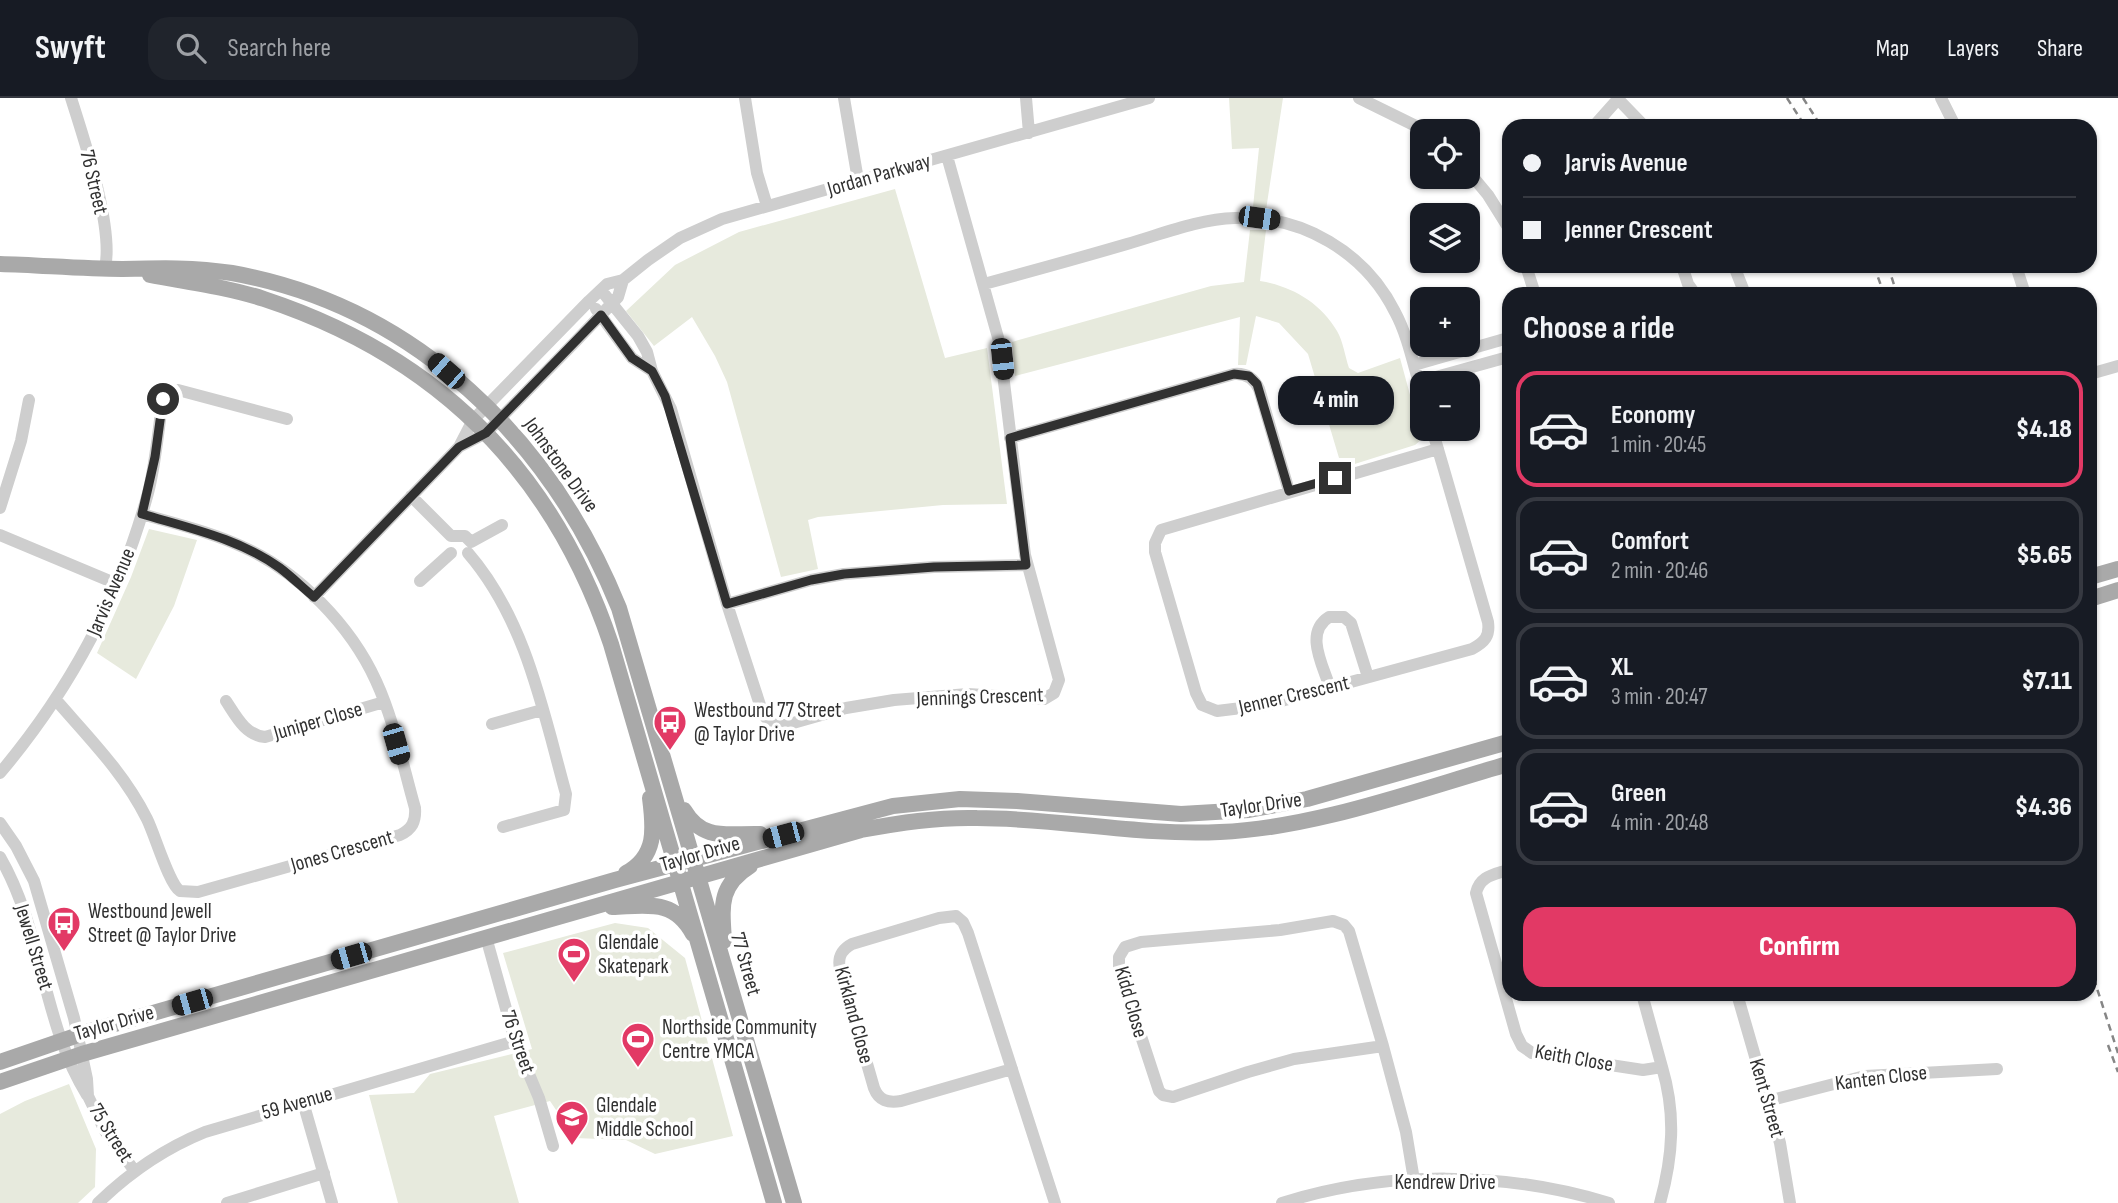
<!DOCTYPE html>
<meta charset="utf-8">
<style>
:root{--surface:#171b24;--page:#20242c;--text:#f1f3f6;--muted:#9ea1a6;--line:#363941;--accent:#e23965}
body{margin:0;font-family:"Sofia Sans Condensed",sans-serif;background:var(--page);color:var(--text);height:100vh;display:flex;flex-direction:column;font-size:26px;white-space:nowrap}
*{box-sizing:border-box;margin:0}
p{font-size:23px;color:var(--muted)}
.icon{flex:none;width:38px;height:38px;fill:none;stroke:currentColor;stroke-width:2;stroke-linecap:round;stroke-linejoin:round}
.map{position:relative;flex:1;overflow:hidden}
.side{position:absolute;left:1502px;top:189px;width:595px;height:714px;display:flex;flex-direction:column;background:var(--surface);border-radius:21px;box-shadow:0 2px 5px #0004}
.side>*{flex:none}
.banner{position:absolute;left:1502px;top:21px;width:595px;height:154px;border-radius:21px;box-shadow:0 2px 5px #0004;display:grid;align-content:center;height:154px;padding:0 21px;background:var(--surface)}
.controls{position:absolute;left:1410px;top:21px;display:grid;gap:14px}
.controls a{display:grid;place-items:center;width:70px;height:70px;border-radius:14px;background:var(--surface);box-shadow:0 2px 5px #0004;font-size:35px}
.end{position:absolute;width:32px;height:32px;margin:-16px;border:9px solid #313131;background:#fff;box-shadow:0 0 0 4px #fff}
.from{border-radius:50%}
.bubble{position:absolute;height:49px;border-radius:21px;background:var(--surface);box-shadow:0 2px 5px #0004;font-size:23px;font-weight:800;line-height:49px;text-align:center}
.car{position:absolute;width:21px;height:42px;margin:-21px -10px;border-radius:9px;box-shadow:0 0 5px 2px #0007;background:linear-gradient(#222 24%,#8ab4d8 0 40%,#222 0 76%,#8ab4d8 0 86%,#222 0)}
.banner b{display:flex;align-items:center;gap:24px;height:66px;font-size:26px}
.banner b+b{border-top:2px solid var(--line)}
.banner i{width:18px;height:18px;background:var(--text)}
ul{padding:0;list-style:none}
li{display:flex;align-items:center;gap:21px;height:116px;margin:0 14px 10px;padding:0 7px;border:4px solid var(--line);border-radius:21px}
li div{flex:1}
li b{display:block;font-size:26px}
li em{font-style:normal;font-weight:800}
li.current{border-color:var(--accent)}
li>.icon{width:63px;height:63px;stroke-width:1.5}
h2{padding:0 21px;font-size:32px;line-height:84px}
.cta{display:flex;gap:14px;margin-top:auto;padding:14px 21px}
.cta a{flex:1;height:80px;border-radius:21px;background:var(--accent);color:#fff;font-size:28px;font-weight:800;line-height:80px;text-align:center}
header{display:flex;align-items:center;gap:42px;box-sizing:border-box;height:98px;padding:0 35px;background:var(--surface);border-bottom:2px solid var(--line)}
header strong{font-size:33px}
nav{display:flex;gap:38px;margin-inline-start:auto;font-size:24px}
.search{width:490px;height:63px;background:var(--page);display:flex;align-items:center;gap:18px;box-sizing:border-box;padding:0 24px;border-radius:21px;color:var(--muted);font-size:26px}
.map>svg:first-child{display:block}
.green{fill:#e7eadd}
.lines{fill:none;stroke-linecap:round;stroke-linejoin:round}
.minor{stroke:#cecece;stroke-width:12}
.major{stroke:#a9a9a9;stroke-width:16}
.rail{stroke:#868686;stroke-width:2.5;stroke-dasharray:7 5;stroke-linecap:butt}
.route{stroke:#313131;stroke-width:9}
.labels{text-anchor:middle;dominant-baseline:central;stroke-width:7;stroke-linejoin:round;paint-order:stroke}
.street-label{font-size:21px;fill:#313131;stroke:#fff}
.poi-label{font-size:21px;fill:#313131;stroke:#fff;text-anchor:start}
</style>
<header>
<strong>Swyft</strong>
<div class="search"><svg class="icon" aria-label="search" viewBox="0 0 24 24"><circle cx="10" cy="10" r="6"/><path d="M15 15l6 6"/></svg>Search here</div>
<nav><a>Map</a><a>Layers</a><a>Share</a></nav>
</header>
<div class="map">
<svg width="2118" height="1105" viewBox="0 0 2118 1105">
<rect width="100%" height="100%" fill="#fff"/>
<!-- green -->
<path class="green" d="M1229,0h54l-17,112 -13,-3 6,-59 -27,1z
M895,91l50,169 42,-10 20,156 -64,1 -125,12 -10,3 10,49 -37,8 -54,-195 -12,-26 -23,-39 -38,29 -28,-35 49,-46 64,-33z
M1250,132h16l-6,51c31,5 60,21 77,50 6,10 8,25 12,37l9,5 42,-15 22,81 -7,6 -73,23 -34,-114 -29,-31 -23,-7 -10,49h-8l2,-48 -225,59 -3,-34 199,-56 33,-4z
M149,431l48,11 -23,66 -38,73 -39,-26 34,-76z
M615,825l33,5 37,30 48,178 -78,18 -29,-14 -51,-2 -25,-37 -56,15 25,87h-121l-29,-108 45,-2 16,-19 102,-25 -29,-96z
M69,986l27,65 -1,38 -17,16h-78v-89l25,-13z"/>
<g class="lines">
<!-- minor -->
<path class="minor" d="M71,0c13,41 43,130 34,170
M745,0l12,75 10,33
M844,0l14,82
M1026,0l3,35
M1359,0l67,33
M1617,0l27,28
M1941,0l14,28
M1594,28l24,-27
M1468,73l20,24 20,32
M1526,168l9,28
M1682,168l6,18 7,10
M1734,168l11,28
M2016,168l9,28
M984,186c48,-13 95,-26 143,-40 35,-10 72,-25 108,-26 67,-3 130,34 160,94 14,26 19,57 28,85
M601,192l37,46 9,16 5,19 19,38 56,195 34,104c5,13 11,18 25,17l60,-17 48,-8 74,-6 76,5 10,-6 5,-13 -34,-125 -26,-214 -52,-185
M596,211l36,49 20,13
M1414,267l94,-27
M2090,276l28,-8
M1418,284l90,-25
M1432,331c19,64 37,128 56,193 2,14 -3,20 -16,27l-206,56 -49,6 -15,-6 -6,-12 -41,-141v-9l6,-13 277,-81
M1010,340l224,-64c12,-1 20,4 25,15l30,102
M459,349l27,-14 90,-92 42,-44 5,-17
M411,398l40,40h14l6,6
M0,410l21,-67 8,-41
M0,437l117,49
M471,444l31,-17
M468,455c58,67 75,158 98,241l-2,16 -61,17
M420,483l31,-28
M314,499l145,-150 14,-27 116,-119 18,-17 16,-4 25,-20 32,-22 42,-19 427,-121
M727,506l84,-24 33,-6 90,-7 92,-2
M1330,590c-7,-23 -26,-55 -1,-71h15l7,6 17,54
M56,602c33,38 68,73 91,119 8,16 22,65 33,72l18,1 202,-57c12,-6 16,-13 15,-27 -12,-42 -21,-88 -39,-127 -25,-55 -78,-110 -133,-134 -32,-15 -67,-23 -101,-33
M226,603c10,15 19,34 39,36l119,-35
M492,626l50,-14
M0,675c69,-82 120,-176 148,-280 8,-31 10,-63 15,-94 4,-7 8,-9 15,-9l109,29
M0,725l16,23 18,35 40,137 13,61 1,17 17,35 29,39
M0,759c43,74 42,166 87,238
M1508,772c-15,5 -28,6 -32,23l40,141 6,12 10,7 111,17 19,-3 -20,-73
M1333,823l11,4 5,6 34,115 -89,13 -46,13 -75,25 -10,-2 -4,-4 -40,-122v-12l6,-10 16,-5 139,-12z
M486,839l29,104 24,57 14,48
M1737,896l43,149 10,60
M1383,948l23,86 8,48
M1012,971l-111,32c-13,2 -22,0 -27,-13l-33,-115c-4,-13 -2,-22 11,-29l87,-26 17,-2 7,6 5,11c29,90 58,180 87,270
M1768,1003l97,-25 132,-7
M303,1004l29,101
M98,1105c32,-31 65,-54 107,-71l310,-91
M227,1105l97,-30
M1282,1105c105,-33 222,-32 327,0
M1660,1105c13,-47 16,-89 2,-136"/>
<!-- major -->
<path class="major" d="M0,166c40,1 81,5 122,5 37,-1 73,-2 110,4 184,33 319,167 387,335l175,595
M150,177c38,7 77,12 114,24 173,57 289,172 347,345l163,559
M2090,479l28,-8
M2090,501l28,-9
M684,712c19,32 44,23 76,24
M626,775c31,-17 28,-44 24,-75
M612,809c34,-1 62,-9 81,27
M724,843c-2,-34 -6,-55 26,-75
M0,964l87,-30 528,-152 278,-74 67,-7 57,2 164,13 68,-4 58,-11 201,-57
M0,984l82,-28 779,-224c38,-7 76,-13 116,-12 81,0 162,18 243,14 95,-4 197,-42 288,-68"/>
<!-- rail -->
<path class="rail" d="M1787,0l18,28
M1803,0l18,28
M1874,168l10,28
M1888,168l9,28
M2090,869l28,86
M2108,947l10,27"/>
</g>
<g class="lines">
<!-- route -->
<path class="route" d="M163,301l-8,58 -13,57c47,14 98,25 138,54 12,9 23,20 34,29l145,-150 27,-14 115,-118 31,43 20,13 13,25 62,208 84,-24 33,-6 90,-7 92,-2 -16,-127 224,-64 15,2 8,8 32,107 46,-13"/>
</g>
<!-- icons -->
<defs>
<symbol id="bus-pin" viewBox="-11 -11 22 30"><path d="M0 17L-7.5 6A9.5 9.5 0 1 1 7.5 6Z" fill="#e23965" stroke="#fff"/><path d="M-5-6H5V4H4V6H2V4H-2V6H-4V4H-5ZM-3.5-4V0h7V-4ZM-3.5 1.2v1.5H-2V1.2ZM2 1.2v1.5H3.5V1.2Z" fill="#fff"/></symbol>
<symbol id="stadium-pin" viewBox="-11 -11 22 30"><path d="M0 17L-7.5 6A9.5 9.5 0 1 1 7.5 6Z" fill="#e23965" stroke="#fff"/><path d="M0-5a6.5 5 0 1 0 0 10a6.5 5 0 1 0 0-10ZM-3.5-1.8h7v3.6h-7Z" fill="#fff"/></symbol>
<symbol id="school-pin" viewBox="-11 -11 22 30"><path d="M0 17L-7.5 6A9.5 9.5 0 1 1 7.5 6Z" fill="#e23965" stroke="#fff"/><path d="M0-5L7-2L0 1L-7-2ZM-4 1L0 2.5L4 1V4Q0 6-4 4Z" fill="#fff"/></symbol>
</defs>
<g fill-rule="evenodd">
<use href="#bus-pin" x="651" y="605" width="38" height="52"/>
<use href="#bus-pin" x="45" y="806" width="38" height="52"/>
<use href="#stadium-pin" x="555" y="837" width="38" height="52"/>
<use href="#stadium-pin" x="619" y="922" width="38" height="52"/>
<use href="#school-pin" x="553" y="1000" width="38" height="52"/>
</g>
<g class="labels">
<!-- street labels -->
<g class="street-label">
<text transform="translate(879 77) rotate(-16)">Jordan Parkway</text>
<text transform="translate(94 84) rotate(77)">76 Street</text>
<text transform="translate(561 367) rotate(54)">Johnstone Drive</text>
<text transform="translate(111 494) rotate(-67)">Jarvis Avenue</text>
<text transform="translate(1294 597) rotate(-13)">Jenner Crescent</text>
<text transform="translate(980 599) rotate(-2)">Jennings Crescent</text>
<text transform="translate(318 623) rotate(-16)">Juniper Close</text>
<text transform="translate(1261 707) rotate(-8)">Taylor Drive</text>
<text transform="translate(342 753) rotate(-16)">Jones Crescent</text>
<text transform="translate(700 756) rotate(-16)">Taylor Drive</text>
<text transform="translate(34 849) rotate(73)">Jewell Street</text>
<text transform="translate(746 866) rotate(74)">77 Street</text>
<text transform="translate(1131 904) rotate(74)">Kidd Close</text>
<text transform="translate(854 917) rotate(75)">Kirkland Close</text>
<text transform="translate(114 925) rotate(-16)">Taylor Drive</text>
<text transform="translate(518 944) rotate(71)">76 Street</text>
<text transform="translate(1574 960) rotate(10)">Keith Close</text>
<text transform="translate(1881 980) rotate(-7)">Kanten Close</text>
<text transform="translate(1767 1000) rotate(74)">Kent Street</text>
<text transform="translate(297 1005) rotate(-16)">59 Avenue</text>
<text transform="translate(111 1035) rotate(58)">75 Street</text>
<text x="1445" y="1084">Kendrew Drive</text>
</g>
<!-- poi labels -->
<g class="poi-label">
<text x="694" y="612">Westbound 77 Street<tspan x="694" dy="24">@ Taylor Drive</tspan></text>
<text x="88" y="813">Westbound Jewell<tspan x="88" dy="24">Street @ Taylor Drive</tspan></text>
<text x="598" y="844">Glendale<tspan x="598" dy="24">Skatepark</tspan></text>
<text x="662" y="929">Northside Community<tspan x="662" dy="24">Centre YMCA</tspan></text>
<text x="596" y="1007">Glendale<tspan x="596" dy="24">Middle School</tspan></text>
</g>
</g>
</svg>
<div class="controls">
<a><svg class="icon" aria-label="locate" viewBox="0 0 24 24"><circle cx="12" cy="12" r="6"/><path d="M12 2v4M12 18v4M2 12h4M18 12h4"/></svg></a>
<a><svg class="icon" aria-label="layers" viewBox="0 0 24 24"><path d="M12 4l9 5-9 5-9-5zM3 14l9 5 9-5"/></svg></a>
<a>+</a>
<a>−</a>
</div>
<i class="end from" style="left:163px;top:301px"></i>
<i class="end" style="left:1335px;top:380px"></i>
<div class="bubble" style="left:1278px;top:278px;width:116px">4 min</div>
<i class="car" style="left:1259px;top:120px;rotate:98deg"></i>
<i class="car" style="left:1002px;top:261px;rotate:174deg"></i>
<i class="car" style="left:446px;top:273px;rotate:311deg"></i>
<i class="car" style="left:396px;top:646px;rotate:164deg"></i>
<i class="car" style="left:783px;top:737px;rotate:255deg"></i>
<i class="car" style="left:351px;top:858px;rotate:254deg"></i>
<i class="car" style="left:192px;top:904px;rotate:254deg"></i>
<div class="banner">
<b><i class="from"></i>Jarvis Avenue</b>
<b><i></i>Jenner Crescent</b>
</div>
<section class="side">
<h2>Choose a ride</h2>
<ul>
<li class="current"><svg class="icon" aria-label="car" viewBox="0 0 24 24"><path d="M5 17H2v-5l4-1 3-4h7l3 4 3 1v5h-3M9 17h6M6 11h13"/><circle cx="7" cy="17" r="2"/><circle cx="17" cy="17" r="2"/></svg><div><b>Economy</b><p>1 min · 20:45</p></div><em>$4.18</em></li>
<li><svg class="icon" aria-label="car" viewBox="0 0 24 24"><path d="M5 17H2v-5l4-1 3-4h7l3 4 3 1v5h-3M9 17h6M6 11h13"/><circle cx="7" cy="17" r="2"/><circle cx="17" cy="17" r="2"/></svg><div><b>Comfort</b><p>2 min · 20:46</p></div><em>$5.65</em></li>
<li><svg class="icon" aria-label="car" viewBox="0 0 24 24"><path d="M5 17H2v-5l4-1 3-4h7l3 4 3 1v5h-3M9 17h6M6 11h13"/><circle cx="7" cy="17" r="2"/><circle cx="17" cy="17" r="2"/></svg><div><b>XL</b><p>3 min · 20:47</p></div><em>$7.11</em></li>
<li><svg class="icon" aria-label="car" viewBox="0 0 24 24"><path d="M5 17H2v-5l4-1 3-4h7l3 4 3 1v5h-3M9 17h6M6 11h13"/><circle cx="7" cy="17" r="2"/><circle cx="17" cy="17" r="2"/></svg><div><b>Green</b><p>4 min · 20:48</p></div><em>$4.36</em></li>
</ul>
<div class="cta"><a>Confirm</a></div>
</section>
</div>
